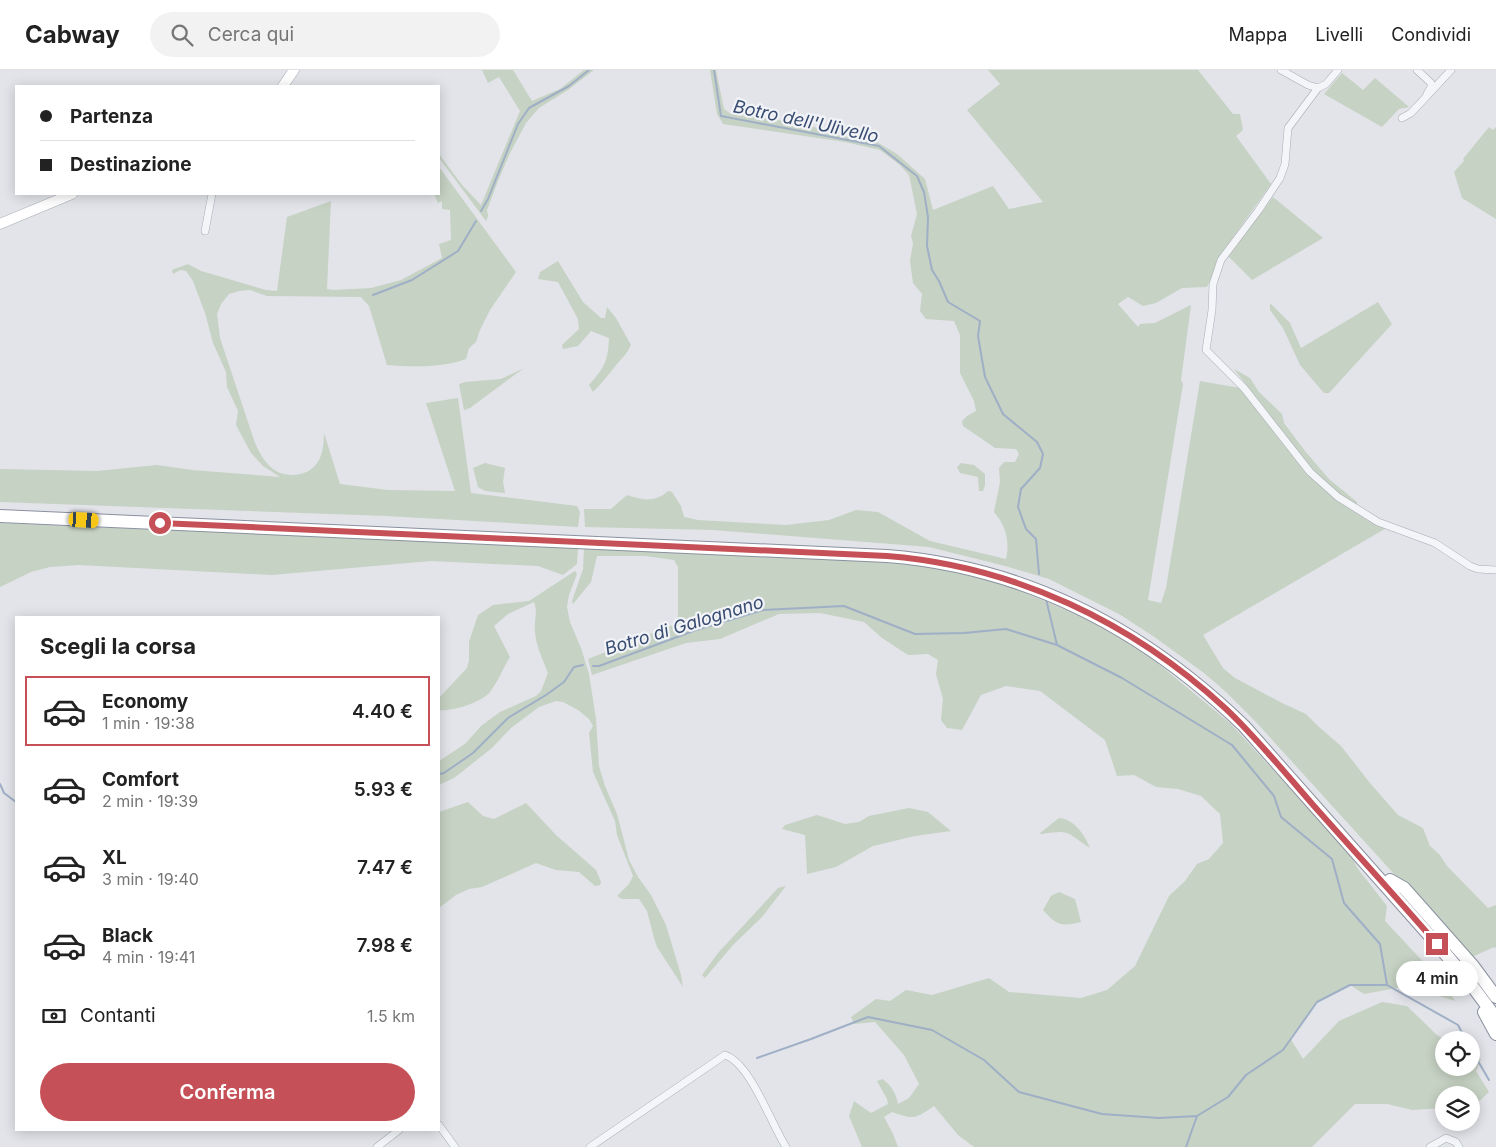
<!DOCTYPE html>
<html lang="it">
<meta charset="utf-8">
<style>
:root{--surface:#fff;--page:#f2f2f2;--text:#222;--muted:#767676;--line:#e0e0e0;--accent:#c55057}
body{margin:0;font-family:Inter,sans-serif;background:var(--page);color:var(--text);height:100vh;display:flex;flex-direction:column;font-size:19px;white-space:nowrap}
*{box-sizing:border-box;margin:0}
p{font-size:16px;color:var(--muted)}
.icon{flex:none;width:28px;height:28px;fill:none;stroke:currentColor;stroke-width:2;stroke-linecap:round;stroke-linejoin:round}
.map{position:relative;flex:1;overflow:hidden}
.side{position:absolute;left:15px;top:546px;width:425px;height:515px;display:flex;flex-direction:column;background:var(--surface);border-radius:0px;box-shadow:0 2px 12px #0003}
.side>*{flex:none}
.guide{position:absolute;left:15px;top:15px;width:425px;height:110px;border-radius:0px;box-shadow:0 2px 12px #0003;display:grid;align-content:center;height:110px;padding:0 25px;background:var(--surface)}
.fabs{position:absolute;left:1435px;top:961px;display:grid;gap:10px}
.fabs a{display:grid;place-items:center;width:45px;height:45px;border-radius:50%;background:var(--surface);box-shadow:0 2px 12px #0003;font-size:25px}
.end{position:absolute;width:22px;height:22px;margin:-11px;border:6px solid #c55057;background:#fff;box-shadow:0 0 0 2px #fff}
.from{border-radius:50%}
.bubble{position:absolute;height:35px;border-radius:18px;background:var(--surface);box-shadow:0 2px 12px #0003;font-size:16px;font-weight:600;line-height:35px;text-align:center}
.car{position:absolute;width:15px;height:30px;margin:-15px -8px;border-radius:6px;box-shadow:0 0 4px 1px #0007;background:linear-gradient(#f5c518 24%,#345 0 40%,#f5c518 0 76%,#345 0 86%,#f5c518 0)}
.guide b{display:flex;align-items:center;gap:18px;height:48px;font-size:19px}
.guide b+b{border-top:1px solid var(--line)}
.guide i{width:12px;height:12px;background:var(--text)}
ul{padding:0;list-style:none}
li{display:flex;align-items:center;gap:15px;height:70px;margin:0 10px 8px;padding:0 15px;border:2px solid transparent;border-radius:0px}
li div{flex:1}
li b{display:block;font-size:19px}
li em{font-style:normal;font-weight:600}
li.active{border-color:var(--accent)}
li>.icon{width:45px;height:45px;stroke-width:1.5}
h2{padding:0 25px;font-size:22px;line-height:60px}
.pay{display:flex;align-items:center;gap:12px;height:55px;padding:0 25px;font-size:19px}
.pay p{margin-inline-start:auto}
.cta{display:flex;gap:10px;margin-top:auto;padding:10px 25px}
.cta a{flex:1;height:58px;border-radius:30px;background:var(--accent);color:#fff;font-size:20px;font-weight:600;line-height:58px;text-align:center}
header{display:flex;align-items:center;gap:30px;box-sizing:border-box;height:70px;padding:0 25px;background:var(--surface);border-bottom:1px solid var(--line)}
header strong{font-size:24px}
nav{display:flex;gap:28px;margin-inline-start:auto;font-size:18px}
.search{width:350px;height:45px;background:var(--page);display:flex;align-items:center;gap:12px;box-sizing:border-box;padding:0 18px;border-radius:28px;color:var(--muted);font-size:19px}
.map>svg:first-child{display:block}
.green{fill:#c6d2c3}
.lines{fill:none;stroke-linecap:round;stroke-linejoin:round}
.stream{stroke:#9fafc6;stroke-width:2}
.minor-casing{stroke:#a7abb3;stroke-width:8}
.secondary-casing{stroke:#a7abb3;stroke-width:11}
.motorway-casing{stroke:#8a909f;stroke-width:14}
.minor{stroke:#f4f5f8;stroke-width:7}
.secondary{stroke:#fff;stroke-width:10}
.motorway{stroke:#fff;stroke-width:12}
.route{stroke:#c55057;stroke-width:6}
.labels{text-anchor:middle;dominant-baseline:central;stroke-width:4.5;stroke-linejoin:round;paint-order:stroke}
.water-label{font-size:18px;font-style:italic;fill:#384c71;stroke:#f1f3f7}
</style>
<header>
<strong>Cabway</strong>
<div class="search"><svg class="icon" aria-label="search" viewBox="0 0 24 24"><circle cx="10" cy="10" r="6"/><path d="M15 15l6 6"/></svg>Cerca qui</div>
<nav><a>Mappa</a><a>Livelli</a><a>Condividi</a></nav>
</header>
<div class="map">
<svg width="1496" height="1077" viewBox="0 0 1496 1077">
<rect width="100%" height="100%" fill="#e2e4e9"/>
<!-- green -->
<path class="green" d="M482,0h31l19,31 28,-12 24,-19h10l-26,20 -29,18 -13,15 -16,30 -12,28 -11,29 1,6 -2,5 -47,-63v-4l23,31 19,20 39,-94 -21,-34 -11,6z
M710,0h6l8,39 7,5 62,8 25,6 10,6 47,7 22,13 28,25 8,31 60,-24 16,23 34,-7 -76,-92 33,-26 -12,-14h210l35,44h7l3,16 -7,6 35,48 -47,66 -17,37 -25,1 -26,15 -13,3 -15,-9 -10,7 20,23 2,-3 15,-1 36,-18 -10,75 2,4 -35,216 13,3 5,-15 34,-207 40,7 75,90 73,49 -185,108 20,33 12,10 47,25 24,11 13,13 22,19 29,37 28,32 25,13 7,18 10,9 7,11 41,42 8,-3v43l-2,-1 -22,10 -63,-71 -15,-12 -138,-152 -30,-30 -22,-19 -51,-37 -34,-22 -70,-35 -44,-13 -76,-19 -216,-17 -128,-3 -1,-18h27l16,-14c15,5 28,8 41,-4l4,1 9,14 3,11 14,3 88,5 43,-5 27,-10 22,2 52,29 76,18c4,-18 0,-33 -12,-47l6,-30 -1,-14 5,-6h11l4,-8 -3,-5 -21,-1 -32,-22 -1,-5 5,-5 9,-5 -2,-10 -14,-28v-38l-6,-14 -28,-2 -6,-8 2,-17 -9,-11 -3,-22 3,-18 -2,-7 6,-22 -8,-39 -9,-10 -20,-15 -35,-8 -122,-18 -6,-10z
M1342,3l21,17 12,-12 34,29 -10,2 -17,18 -58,-33z
M1489,57l4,3 3,-3v92l-34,-21 -8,-26 10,-11 -1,-2z
M439,97l77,105 -26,38 -10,20 -4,12 -7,6 -3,11c-24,9 -54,8 -79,6l-18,-59 -8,-9 -94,-1 -17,-6 -11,1 -10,3 -8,10 -4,10 3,24 35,105c5,11 10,21 21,28 4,3 13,4 18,4 25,-2 30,-21 30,-42l16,51 48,6 67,1 -29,-88 32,-5 13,95 106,13 3,6 -2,15 -192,-11 -386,-14v-33l97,2 60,-6 35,5 88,7 -17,-11 -12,-13 -15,-28 2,-14 -11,-24 -1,-15 -13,-29 -8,-30 -12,-32 -7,-10 -6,-1 -7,4 -1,-4 16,-6 13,7 65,19 11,1 10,-74 44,-16 -4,88 6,1 38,-2 30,-8 41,-22 -3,-14 12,-4 -1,-30 -8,-1v-8l-4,2 -4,-9h5z
M1273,127l50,41 -71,42 -24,-24 19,-27 15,-17z
M558,191l25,41 18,16h4l2,-11 9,11 15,27c-4,9 -8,12 -14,19 -8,10 -15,19 -24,28l-4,-7c15,-17 19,-23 20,-47l-18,-7 -13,15 -15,3 -1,-4 17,-16 -1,-10 -20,-37 -20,-3 2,-7z
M1378,232l14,22 -63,69h-5l-24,-28 -17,-37 -13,-18v-7l20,20 11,25z
M524,298l-54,40 -6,2 -5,-26 6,-2 36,-3z
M1234,299l16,9 9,14 23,22 2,9 21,28 24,28 28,23v4l-23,-16 -18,-16z
M485,393l20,5 -2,14 2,11 -20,-2 -7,-4 -5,-19z
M961,393l13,2 11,9v11l-2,6h-4l-1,-14 -18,-4 -3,-6z
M0,453l578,25 -1,16 -14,11 -25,-9 -107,-5 -159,14 -193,-10 -29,2 -19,5 -31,15z
M584,478l200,7 117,9 34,4 66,15 82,34 60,34 88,73 119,130 8,15 29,37 -2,15 60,64 10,16 -48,-15 -43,8 -14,-9 -33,17 -27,36 13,21 36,-38 43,-19 25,4 31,30 10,4h-4v28h27v-19l3,2 7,8 -5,12 13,21 -18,17v-14h-27v13l-32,2 -25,-6h-32l-43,43h-338l-16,-12 -24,-29c-19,13 -20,14 -42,6l-8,5 9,17 5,13h-36l-13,-31 5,-15 17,12 17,-9 -1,-5 -10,-18 6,-2c8,7 13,14 15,25l11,-6 10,-14 -15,-29 -29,-33 -21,2 -3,-7 25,-18 14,2 16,-11 26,5 57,-17 20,14 72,6 26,-8 28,-24 34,-70 16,-15 12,-17 12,-5 14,-16 -3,-29 -19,-18 -23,-7 -22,-2 -22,-12 -17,1 -12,-36 -65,-49 -34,-5 -25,9 -19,35 -15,-2 -6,-8 2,-21 -7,-25 2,-14 -10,-6 -20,1 -26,-17 -18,-16 -44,-9 -41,1 -59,25 -34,4 -94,32 -4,-16 85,-34 5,-9v-49l-4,-7 -29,-4h-48l-6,26 -18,22 -1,-3 11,-32z
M575,501l2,3 -8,21 -2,12 3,15 11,26 8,26 7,45 3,47 6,20 12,28 12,46 9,17 13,18 15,30 15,50 2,12 -26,-40 -3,-9 -7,-27 -8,-12h-17l-5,-3 12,-12 4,-8 -16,-41 -2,-14 -22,-49 -4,-39 4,-7 -4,-7 -11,-9 -15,-8 -7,-1 -17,6 -28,21 -19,20 -38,30 -15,7v-24l26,-17 16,-18 19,-14 36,-16 5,-5 7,-18c-5,-13 -13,-29 -13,-43 -1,-11 3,-18 -1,-28l-26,12 -14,12 16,31c-7,11 -12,25 -20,35 -8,10 -38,20 -51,18v-12l28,-30 2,-8v-18l9,-27 15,-10 36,-4z
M468,732l15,14 11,3 32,-16 30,32 40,35 5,12 -1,3 -5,1 -16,-14 -23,-2 -20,-7 -54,24 -13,2 -13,6 -17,13v-96z
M909,738l19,4 23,19 -36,5 -42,10 -37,21 -29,7 -2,-39 -23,-6 3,-4 32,-10 28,9 14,-2 10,-6z
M1059,748c15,1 26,17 31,30 -23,-15 -19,-19 -49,-14l-1,-1z
M786,816l-24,31 -29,28 -28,33 -3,-3 16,-22 60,-65z
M1059,822l16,7 6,23c-20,5 -25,3 -38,-12l8,-14z"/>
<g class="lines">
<!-- stream -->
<path class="stream" d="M714,0l7,46 158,30 38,30 7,16 4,25 -1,29 5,24 7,11 9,21 32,19 -2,15 7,41 18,37 34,28 6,12 -3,14 -19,21 -3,18 8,22 10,10 3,35
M481,141l7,-12 30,-75 11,-16 40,-22 20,-16
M373,225l39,-15 46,-29 18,-30
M1046,529l11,46
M593,596h6l97,-36 67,-20 81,-4 71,28 49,-1 42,-4 51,16 65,33 110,67 42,51 7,21 51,42 12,44 36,41 7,41
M439,704l5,-1 29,-20 35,-35 38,-23 18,-13 10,-15 9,-2
M0,714l4,9 12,9
M1471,979l18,31
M757,988l54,-19 57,-22 64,13 52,30 35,32 83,22 57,4 38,-2
M1186,1077l11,-31 31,-19 18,-22 37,-25 34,-48 33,-17h37l71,40 8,15"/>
<defs>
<path id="minor" d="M1281,0l27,15 10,3
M1417,0l14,13v4l-4,7
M1318,18l-30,40 -3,36 -5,14 -22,33 -37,49 -8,24 -1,26 -6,40 38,38 66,84 28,25 40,25 57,21 35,23 8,3 18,1
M1318,18l8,-4 12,-14
M1402,48l9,-5 40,-43
M205,161l7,-37
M439,1055l16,22
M377,1077l22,-17
M590,1077l135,-92c26,9 46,69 61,92
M1430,1077l16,-9 10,4 3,5"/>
<path id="secondary" d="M283,16l11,-16
M0,154l72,-30"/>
<path id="motorway" d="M0,446l887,40c139,11 258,74 357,170l193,218 33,39 26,35
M1390,810l14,8 69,78 23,31
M1484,942l12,22"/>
</defs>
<!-- minor casing -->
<use href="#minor" class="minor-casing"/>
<!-- secondary casing -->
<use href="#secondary" class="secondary-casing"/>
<!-- motorway casing -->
<use href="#motorway" class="motorway-casing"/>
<!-- minor -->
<use href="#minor" class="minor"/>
<!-- secondary -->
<use href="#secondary" class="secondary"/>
<!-- motorway -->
<use href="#motorway" class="motorway"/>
</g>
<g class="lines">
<!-- route -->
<path class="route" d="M160,453l727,33c127,10 245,66 338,152 32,30 60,65 89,98 41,46 83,92 123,138"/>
</g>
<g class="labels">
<!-- water labels -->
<g class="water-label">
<text transform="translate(806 51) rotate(12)">Botro dell'Ulivello</text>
<text transform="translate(684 555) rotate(-17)">Botro di Galognano</text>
</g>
</g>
</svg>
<div class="fabs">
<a><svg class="icon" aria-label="locate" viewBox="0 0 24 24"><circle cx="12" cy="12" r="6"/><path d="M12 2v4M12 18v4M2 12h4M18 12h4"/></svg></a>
<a><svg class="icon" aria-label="layers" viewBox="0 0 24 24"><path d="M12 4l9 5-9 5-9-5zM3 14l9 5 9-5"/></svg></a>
</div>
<i class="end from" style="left:160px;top:453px"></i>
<i class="end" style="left:1437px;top:874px"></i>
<div class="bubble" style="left:1396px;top:891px;width:82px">4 min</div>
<i class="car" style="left:84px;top:450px;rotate:93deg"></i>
<div class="guide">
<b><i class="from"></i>Partenza</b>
<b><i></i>Destinazione</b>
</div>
<section class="side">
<h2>Scegli la corsa</h2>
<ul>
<li class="active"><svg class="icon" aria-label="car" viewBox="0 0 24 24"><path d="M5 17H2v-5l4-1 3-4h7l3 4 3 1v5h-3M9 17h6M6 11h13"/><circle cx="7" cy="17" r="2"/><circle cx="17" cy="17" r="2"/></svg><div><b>Economy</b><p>1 min · 19:38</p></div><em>4.40 €</em></li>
<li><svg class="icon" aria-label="car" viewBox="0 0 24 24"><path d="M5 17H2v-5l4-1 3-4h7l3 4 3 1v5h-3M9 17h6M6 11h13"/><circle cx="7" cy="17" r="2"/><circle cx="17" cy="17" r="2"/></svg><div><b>Comfort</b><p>2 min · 19:39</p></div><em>5.93 €</em></li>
<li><svg class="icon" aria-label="car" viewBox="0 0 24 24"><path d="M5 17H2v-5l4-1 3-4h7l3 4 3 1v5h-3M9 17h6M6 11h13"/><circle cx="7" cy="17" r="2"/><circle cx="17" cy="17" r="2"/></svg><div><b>XL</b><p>3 min · 19:40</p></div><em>7.47 €</em></li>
<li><svg class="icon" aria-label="car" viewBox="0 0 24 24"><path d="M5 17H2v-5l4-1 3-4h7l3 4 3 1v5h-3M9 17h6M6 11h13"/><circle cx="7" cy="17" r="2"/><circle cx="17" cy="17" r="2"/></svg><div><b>Black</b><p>4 min · 19:41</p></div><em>7.98 €</em></li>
</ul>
<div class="pay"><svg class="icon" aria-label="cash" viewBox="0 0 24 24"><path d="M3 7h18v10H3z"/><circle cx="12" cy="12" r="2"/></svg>Contanti<p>1.5 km</p></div>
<div class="cta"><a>Conferma</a></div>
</section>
</div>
